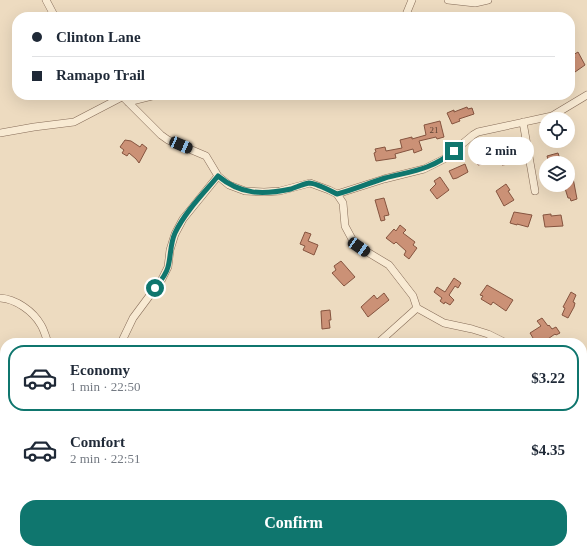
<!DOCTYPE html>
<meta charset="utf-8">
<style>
:root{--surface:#fff;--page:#f6f6f7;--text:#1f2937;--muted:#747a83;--line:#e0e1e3;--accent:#0f766e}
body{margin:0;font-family:"Times New Roman",serif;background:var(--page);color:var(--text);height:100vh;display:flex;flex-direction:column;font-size:15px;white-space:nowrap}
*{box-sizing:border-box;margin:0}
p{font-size:13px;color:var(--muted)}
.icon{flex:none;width:22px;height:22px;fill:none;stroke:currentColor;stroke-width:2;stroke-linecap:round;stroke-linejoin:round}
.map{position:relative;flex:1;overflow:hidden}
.side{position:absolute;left:0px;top:338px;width:587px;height:216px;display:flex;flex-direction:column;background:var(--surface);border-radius:16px 16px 0 0;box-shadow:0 4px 16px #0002}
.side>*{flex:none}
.banner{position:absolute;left:12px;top:12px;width:563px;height:88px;border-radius:16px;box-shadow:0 4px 16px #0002;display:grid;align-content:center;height:88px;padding:0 20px;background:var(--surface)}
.fabs{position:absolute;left:539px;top:112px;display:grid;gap:8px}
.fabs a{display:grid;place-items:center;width:36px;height:36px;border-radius:50%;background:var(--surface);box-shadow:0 4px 16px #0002;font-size:20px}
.end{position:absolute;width:18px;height:18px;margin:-9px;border:5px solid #0f766e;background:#fff;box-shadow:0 0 0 2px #fff}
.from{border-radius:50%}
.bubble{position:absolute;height:28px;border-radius:14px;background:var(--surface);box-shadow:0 4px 16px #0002;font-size:13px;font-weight:700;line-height:28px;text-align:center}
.car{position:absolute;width:12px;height:24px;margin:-12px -6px;border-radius:5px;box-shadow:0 0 3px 1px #0007;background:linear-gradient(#222 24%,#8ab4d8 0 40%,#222 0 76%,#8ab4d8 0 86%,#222 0)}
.banner b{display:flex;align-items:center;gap:14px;height:38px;font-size:15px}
.banner b+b{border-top:1px solid var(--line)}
.banner i{width:10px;height:10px;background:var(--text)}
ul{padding:7px 0 0;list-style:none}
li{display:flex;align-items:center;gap:12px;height:66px;margin:0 8px 6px;padding:0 12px;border:2px solid transparent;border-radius:16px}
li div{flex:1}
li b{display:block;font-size:15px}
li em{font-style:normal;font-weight:700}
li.current{border-color:var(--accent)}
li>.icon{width:36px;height:36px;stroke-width:1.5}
.button{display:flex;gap:8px;margin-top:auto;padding:8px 20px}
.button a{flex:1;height:46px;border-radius:16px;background:var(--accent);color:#fff;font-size:16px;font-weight:700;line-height:46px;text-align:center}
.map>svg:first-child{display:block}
.building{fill:#cb9176;stroke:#85543f}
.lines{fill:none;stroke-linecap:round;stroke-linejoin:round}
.minor-casing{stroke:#866c58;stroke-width:8}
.minor{stroke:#f8ead3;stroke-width:7}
.route{stroke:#0f766e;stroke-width:5}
.labels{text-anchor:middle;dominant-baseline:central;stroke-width:4;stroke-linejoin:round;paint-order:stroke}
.number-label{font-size:9px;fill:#5b4133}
</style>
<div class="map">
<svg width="587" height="554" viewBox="0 0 587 554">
<rect width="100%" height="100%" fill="#eddbc0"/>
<!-- building -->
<path class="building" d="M578,52l7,13 -10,7v-1l-5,3v-13l5,-3 -2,-3z
M467,107l1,2 4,-1 2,6 -15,5 1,2 -8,3 -5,-11 7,-3v2z
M440,121l4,16 -7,2 -1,-2 -17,4 3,9 -8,3 -1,-4 -18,5 1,4 -20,3 -2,-8 2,-1 -1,-3 10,-2 1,4 16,-3 -2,-8 12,-3v2l14,-4 -2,-10z
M125,140l6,1 9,6 2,-3 5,4 -8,15 -3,-4 -7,-6 -2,3 -5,-3 2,-3 -4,-3z
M511,140l4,23 -13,2 -5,-22z
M486,149v1h3l2,12 -13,3 -1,-5 -2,1 -2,-9z
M558,153l3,9 -12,1 -2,-7z
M465,164l3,8 -11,6 -4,1 -4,-8z
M440,177l9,13 -12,9 -7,-9 6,-6 -2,-3z
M573,178l4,21 -6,2 -1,-3h-2l-4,-13h4v-6z
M506,184l4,6 -2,1 6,9 -10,6 -8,-15z
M384,198l5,17 -5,1 1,4 -4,1 -6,-21z
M514,212l18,3 -4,12 -11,-3v1l-7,-2z
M551,214v2l10,-1 2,11 -18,1 -2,-12z
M400,225l6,5 -3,3 12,9 -2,3 4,3 -8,11 -5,-4 2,-4 -10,-9 -2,2 -8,-6 8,-9 2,2z
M305,232l6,2 -3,7 10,4 -4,10 -11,-5 2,-4 -5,-2z
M341,261l14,16 -11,9 -12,-13 4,-3 -2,-4z
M454,278l7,5 -3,5 -3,-2 -6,9 5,5 -4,5 -5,-3 -1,2 -4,-3 2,-3 -8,-6 3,-5 8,5z
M487,285l26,15 -7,11 -13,-9 -2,3 -10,-6 2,-3 -3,-1z
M571,292l5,3 -3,7 2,1 -1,4 -6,11 -6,-3 3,-7 -2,-1z
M384,293l5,7 -21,17 -7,-10 13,-12 3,4z
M330,310l1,10h-2l1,8 -8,1 -1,-18z
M542,318l6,8 1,-1 3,4 4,-2 4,6 -4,2 -1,-1 -13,9h-6l-6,-10 11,-7 -4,-5z
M587,541v13h-10l-2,-5h7v-5z"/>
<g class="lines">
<defs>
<path id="minor" d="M46,0l9,17
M448,0l27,3 13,-3
M405,17l7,-17
M121,95l40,40 7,5 38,16 12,20 11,9 16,6 19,1 16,-1 30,-8 19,7 8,4 6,9 2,23 7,13 7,8 30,18 24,31 4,12 27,15 28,6 16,5 18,9
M128,102l28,-7
M523,122l12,69
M0,133l34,-6 40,-5 48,-25
M337,194l47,-15 40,-10 20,-10 29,-24 5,-3 74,-16 35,-21
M0,298c16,1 33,13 41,27 3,5 5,12 7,18
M121,343l12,-25 29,-39 6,-12 2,-17 5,-16 8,-15 35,-43
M378,343l39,-35
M582,378l5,-11
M582,402l5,4
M0,495l5,-5
M133,549l7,5
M389,549l7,5
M102,554l4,-5"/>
</defs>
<!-- minor casing -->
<use href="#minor" class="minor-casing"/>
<!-- minor -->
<use href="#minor" class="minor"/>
</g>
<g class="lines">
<!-- route -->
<path class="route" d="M155,288c5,-6 11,-13 13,-21 3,-11 2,-23 7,-34 10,-21 28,-39 43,-57 23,19 45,19 73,13 6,-2 12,-5 18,-6 7,0 22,8 28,11 16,-4 32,-11 48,-16 27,-7 46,-8 69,-27"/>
</g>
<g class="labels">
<!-- number labels -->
<g class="number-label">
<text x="434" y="130">21</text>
</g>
</g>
</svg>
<div class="fabs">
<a><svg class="icon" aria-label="locate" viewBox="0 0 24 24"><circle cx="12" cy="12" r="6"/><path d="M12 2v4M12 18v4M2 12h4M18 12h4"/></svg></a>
<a><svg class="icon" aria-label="layers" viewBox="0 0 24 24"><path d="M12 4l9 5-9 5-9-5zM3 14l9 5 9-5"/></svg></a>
</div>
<i class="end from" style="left:155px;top:288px"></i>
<i class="end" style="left:454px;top:151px"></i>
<div class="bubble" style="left:468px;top:137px;width:66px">2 min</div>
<i class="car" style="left:181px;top:145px;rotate:113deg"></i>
<i class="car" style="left:359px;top:247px;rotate:124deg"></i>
<div class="banner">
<b><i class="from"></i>Clinton Lane</b>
<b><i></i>Ramapo Trail</b>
</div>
<section class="side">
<ul>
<li class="current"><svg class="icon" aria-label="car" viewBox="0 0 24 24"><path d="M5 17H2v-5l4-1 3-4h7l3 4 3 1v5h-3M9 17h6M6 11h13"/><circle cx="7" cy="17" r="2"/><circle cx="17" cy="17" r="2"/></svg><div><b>Economy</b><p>1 min · 22:50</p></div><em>$3.22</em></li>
<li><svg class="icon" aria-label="car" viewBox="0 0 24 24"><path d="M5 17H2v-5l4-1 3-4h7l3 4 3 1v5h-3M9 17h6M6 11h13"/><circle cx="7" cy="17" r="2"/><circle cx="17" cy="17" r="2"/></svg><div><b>Comfort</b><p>2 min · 22:51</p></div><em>$4.35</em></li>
</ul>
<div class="button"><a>Confirm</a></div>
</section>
</div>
